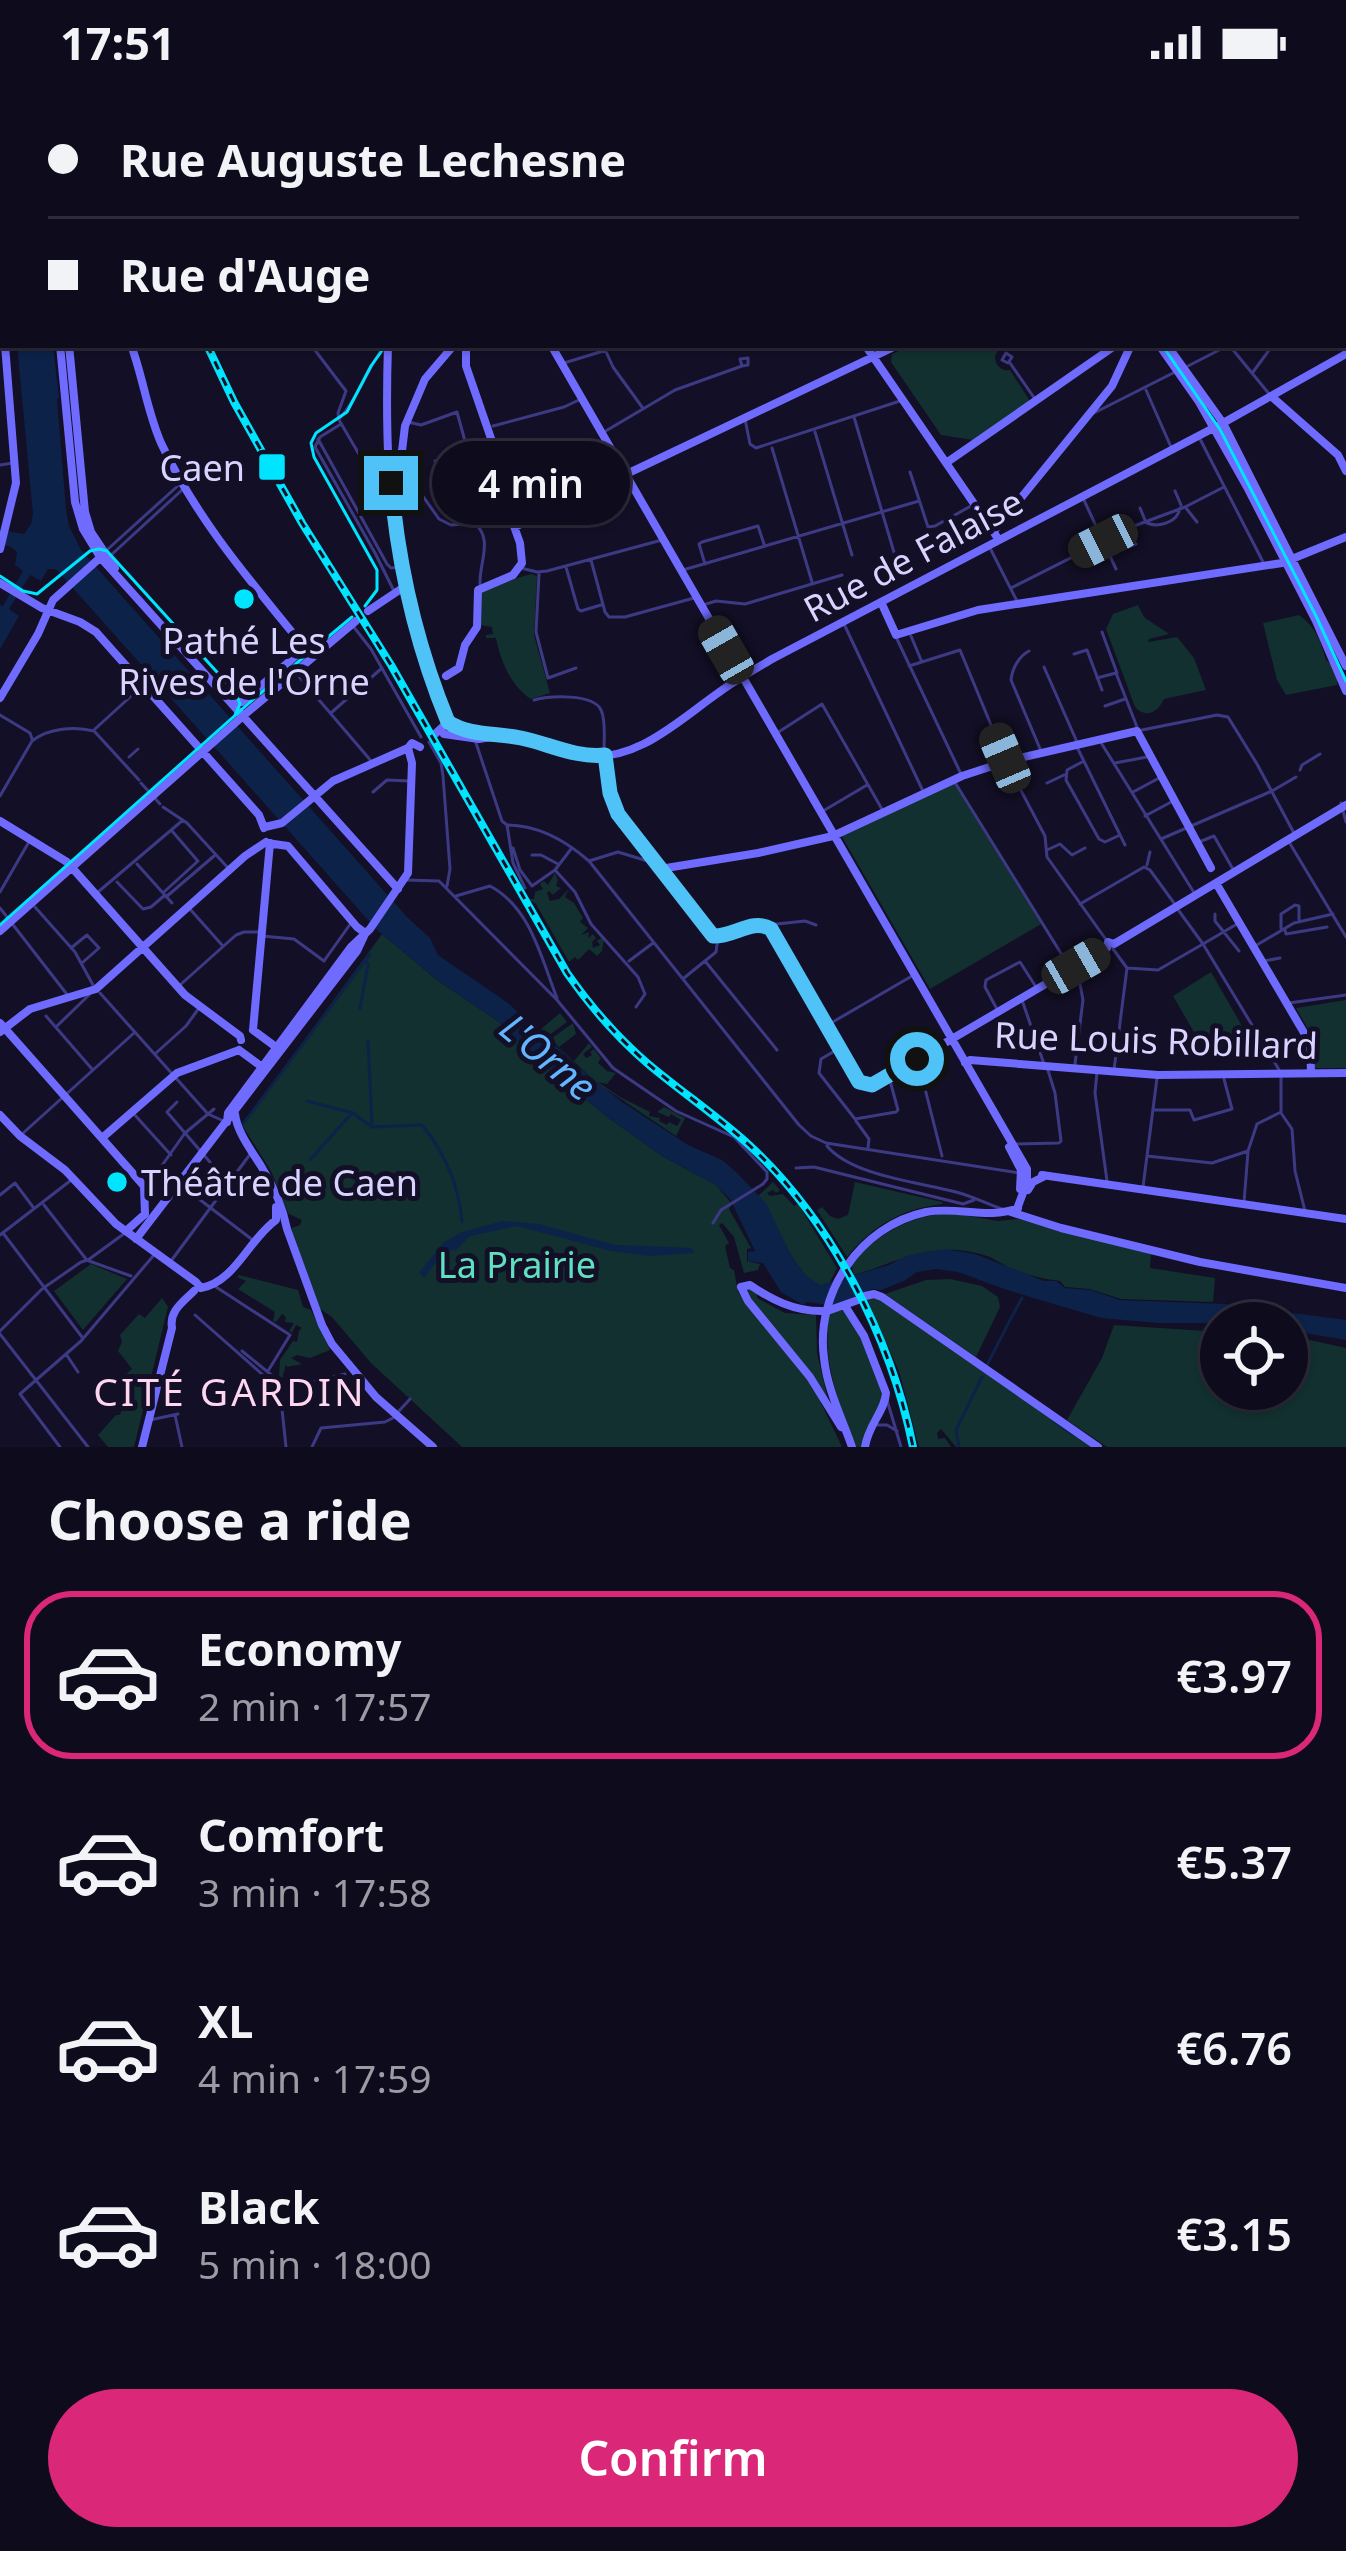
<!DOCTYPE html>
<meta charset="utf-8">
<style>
:root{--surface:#0e0b1c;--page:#1c1929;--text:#f1f3f6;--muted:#9b9ba3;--line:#2e2b3b;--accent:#db2777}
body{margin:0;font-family:"Noto Sans",sans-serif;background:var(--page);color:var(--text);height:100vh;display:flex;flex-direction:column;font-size:45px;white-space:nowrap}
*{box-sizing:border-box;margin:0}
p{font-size:39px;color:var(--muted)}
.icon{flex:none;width:66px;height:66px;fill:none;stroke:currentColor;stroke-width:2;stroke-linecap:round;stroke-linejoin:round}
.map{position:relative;height:1363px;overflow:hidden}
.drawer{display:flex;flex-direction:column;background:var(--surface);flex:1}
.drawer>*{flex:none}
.hud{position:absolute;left:0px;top:0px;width:1347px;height:264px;box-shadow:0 3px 9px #0004,0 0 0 3px var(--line);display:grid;align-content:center;height:264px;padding:0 48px;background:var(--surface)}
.buttons{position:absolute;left:1200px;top:1218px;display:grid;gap:24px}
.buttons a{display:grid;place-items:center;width:108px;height:108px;border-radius:50%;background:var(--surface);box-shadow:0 3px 9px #0004,0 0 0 3px var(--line);font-size:60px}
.end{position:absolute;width:54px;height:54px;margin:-27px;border:15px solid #4fc3f7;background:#111;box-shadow:0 0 0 6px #111}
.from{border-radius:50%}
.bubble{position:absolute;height:84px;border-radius:42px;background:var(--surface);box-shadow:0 3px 9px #0004,0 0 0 3px var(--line);font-size:39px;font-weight:600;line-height:84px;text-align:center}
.car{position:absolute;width:36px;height:72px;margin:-36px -18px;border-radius:15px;box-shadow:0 0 9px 3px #0007;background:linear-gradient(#222 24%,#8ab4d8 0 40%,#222 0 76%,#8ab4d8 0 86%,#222 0)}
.hud b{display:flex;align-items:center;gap:42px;height:114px;font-size:45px}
.hud b+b{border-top:3px solid var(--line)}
.hud i{width:30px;height:30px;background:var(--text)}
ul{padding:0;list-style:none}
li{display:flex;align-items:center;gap:36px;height:168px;margin:0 24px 18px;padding:0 24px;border:6px solid transparent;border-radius:48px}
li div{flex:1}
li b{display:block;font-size:45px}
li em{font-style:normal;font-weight:600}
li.selected{border-color:var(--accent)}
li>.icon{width:108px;height:108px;stroke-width:1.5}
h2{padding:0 48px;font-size:54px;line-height:144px}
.cta{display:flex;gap:24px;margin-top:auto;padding:24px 48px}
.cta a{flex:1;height:138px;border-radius:72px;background:var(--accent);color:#fff;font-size:48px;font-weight:600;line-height:138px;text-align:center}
.status{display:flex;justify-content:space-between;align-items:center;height:84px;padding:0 60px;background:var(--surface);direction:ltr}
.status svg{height:33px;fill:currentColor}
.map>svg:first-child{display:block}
.green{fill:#12302f}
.water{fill:#0c2248}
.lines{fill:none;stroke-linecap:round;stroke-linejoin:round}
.stream{stroke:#0c2248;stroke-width:3}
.secondary-tunnel{stroke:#312d47;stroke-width:8;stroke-dasharray:8 4;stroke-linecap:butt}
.street{stroke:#3d3a85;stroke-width:3}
.secondary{stroke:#6f6bff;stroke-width:8}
.tram{stroke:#00e5ff;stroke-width:3}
.rail-casing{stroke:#00e5ff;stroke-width:8}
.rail{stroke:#130f26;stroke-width:3;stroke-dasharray:9;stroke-linecap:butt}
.route{stroke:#4fc3f7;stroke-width:15}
.poi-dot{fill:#00e5ff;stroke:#130f26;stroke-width:4.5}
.labels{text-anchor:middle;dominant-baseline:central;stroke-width:10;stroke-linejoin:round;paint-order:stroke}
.poi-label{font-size:36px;fill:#d9d4ff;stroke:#130f26;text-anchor:end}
.street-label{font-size:36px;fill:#d9d4ff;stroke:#130f26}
.park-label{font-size:36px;fill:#5fe0c0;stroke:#130f26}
.water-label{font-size:39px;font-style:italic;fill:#62b6ff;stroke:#130f26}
.neighbourhood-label{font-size:39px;letter-spacing:3px;fill:#ffd6f0;stroke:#130f26}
</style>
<div class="status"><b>17:51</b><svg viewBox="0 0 49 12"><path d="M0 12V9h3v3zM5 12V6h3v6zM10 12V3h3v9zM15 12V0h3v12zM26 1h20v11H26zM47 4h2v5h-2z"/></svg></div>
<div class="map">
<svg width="1346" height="1363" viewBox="0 0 1346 1363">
<rect width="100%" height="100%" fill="#130f26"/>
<!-- green -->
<path class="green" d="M912,261h84l2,5 -3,6c0,10 6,15 15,14l20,31 -57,39 -32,-5 -50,-73 1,-8z
M531,490l6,2 -3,59 16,58 -19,6c-19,-12 -30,-36 -35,-61h-10v-3l7,-1 -1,-7 -12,-2 -1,-32 15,-8z
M1138,521l6,12 25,17 -20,5 -1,3 29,-5 17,21 12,32 -42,9c-6,13 -18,20 -29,8l-29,-78 7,-15z
M1299,531c17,13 21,24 27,45 7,4 12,17 11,25l-51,10 -9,-15 -14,-57z
M953,698l88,142 -111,65 -89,-154z
M555,789l3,7 -2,6 5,2 -8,7 -4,-4 -2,2 3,8 9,-2 10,-10 -4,8 9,6 9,15 -3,4 8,6 -7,7 8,-3 -1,6 5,-4 3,4 -4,4 1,6 7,-3 -3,-4 4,-3 3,2 -2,11 -5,5 -8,-7 -11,11 -3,-3 -6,5 -33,-58 -8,-5h6l1,-7 8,-3 -3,-5 4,-3 4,4z
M382,850l55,46 62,42 33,33 78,64 52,37 54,29 16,19 -3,5 22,39 -4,1v12l13,3 -2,6 -14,3 -10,-36 -12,-14 -3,2 10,18 -4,3 5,22 4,2 4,22 75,94 29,61h-380l-91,-84 -39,-46 -12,-8 -28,-76v-5l8,-3 2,-5 -13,-6 -3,-6 -15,-37 -29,-46z
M1211,888l35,61 -38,23 -35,-60z
M1346,916v68h-32l-1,-30 -17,-30z
M560,929l7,9 -19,14 10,10 -6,-8 21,-15 3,11 -17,13 15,14 15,-18 3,4 -9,7 3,4 6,-3 -2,-3 4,-3 7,9 -3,5 9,8 9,2 -9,11 -9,-2 22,15 30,15 -1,4 11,2 -1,3 8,4 2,-3 8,4 4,-6 -10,-6 -2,3 -12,-5 7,-5 21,11 -9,18 -79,-53 -57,-53z
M773,1098l7,8 -4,3 -3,-3 -6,3 3,3 13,-2 11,12 4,-2 39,64 -8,16 -9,2 -14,-10 -14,-19 -34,-61z
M855,1098l87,20 1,2c-40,4 -71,22 -96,53l-30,-47 5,-3 8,9 8,3 10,-4z
M950,1129l48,8 21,-2 132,35 -1,14 65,10 -2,24 -92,-3 -31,-10 -25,-2 -5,-6c-16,-2 -39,-7 -54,-15 -5,-3 -10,-6 -16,-9 -54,-19 -87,3 -136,18l-3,-10c27,-32 58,-49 99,-52z
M91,1180l36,15 -44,51 -29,-39z
M239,1191l59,15 5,17 8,3 19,40 -20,8 -13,-3 -6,3 11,6 -15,3 -1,-3 -4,15 -3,-2 1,-17 13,-19 4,1 2,-11 3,-3 -6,-3 -4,8 -3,-2 5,-8 -9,-1 1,-5 -4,-3 -6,8 -3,-1 2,-9 -37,-23 8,-8 -9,-4z
M950,1195l32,7 16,11 2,10 -24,50 -91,-63 41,-14z
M749,1203l8,6v5l28,15 31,2 1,38 11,47 -74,-96 -7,-14z
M869,1213l10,1 213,149h-136l-15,-18 -4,4 1,6 7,-1 6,9h-32l-20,-76 -33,-73z
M162,1214l6,9 -34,140h-26l-10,-12 18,-20h4l7,-24 -4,-2 4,-10 -2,-4 7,-6 -14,-18 4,-9 -2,-7 19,-21 6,4z
M843,1226c14,17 44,70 38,91 -4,15 -14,27 -18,46h-9c-16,-48 -32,-84 -25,-135z
M1114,1241l107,7v57h66v-54l59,13v99h-239l-40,-27 35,-62z"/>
<!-- water -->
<path class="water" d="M17,261h36l6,53 -2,1 9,111 3,16 12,24 327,368 22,20 8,17 70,48 81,73 33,26 66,43 34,15 13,11 31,32 26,54 14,19 14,9 69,-20 20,-10 36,-6 30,5 69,27h12l9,7 26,2 29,10 105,4 121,16v20l-59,-10v-7h-129l-57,-5 -94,-28 -49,-18 -22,-3 -19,3 -13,9 -23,9 -9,-1 -37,17 -28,-4 -4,3 -22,-13 -18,-29 -15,-2v-9l7,-1 -25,-52 -14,-14 -54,-29 -52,-37 -78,-64 -33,-33 -62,-42 -61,-51 -320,-360h-8l-7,12 -11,-6 -21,34 10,7 -19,33v-44l3,1 20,-35 -8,-6 2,-13 -6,-5 -11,-3v-14l24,4 7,-10 2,-10z
M503,1137l36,3 76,21 77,3 2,5 -45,3 -38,-5 -94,-25 -47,10 -14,14 -12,1 -20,27 -5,-5 24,-30 19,-11z"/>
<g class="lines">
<!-- stream -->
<path class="stream" d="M360,925l8,-45 -2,-3
M368,957l4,82
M307,1017l46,12 19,14 50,-2c23,28 37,61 40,97
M243,1040l127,-170
M310,1076l42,-47
M1009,1238l13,-24
M987,1281l21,-41
M1054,1337l18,13
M959,1363l-3,-17 26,-53"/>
<!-- secondary-tunnel -->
<path class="secondary-tunnel" d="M432,656l5,-3"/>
<!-- street -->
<path class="street" d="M286,0l1,3
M498,0v3
M540,0l1,3
M760,0l2,3
M851,0l2,3
M907,0l2,3
M1066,0l3,3
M1291,0l3,3
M601,3l6,-3
M742,3l5,-3
M949,3l5,-3
M1036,3l4,-3
M1077,3l2,-3
M1168,3l3,-3
M1344,14l2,1
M1344,40l2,1
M1344,48l2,-3
M1344,61l2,2
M1344,158l2,5
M1344,170l2,-1
M311,261l35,46 -8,22 1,7 41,70 10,3
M603,261l10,22 29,40
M1006,269l6,4 -4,6 -6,-3z
M564,279l59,-18
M1010,279l25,36
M1188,282l41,-21 41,50
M1253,288l20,-27
M1146,306l25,57
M1090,331l87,-44
M854,333l47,159
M340,334c19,-21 27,-50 45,-73
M745,335l5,25 6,4 147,-48
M408,338l13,3 36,-13 17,62 4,2 19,-5
M341,340l-21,13 -5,10 60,106 19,38
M493,342l71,-19 17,-8
M604,348l71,-42 67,-24 -2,-7 8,-1v7l-6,1
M815,348l37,123
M1199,353l64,125
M318,355l69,125 4,4 9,-1
M772,364l40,134
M403,368l9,7 3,26 24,34 12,6 23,-2c20,15 5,40 6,61
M0,381l13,-2
M910,388l18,55 7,-1 36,-20
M501,390l64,-20
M441,403l-6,-26 31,-9
M1175,407l6,14
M1083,414l33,71
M1140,424l5,12
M1186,424l11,14
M1147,439c12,5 31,-1 33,-15
M1123,449l5,14
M989,462l28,55
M108,465l73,-66
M1123,465l13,-5
M110,472l72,-66
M591,476l14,52 4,5h16l69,-19
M705,480l-6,-20 3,-2 56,-16 6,18
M566,483l12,42 3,2 20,-6
M521,484l16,4 10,-1 115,-31
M683,486l236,-69
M539,490l-3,58 12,46 28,-10
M1011,504l123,-62 51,-19 39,-20
M703,521l13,-4 29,3 97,-29
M844,540l78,165
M353,542l18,23 50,88
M1102,548l15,41
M911,552l10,24
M896,553l65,137
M1029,567c-10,5 -17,18 -18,29l30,71
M1074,570l13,-4 15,40
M909,582l51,-16 48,116 37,70 2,21 60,84
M1044,583l33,75
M296,589l76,89
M1097,594l19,-5 21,54
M534,616c15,-4 59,-7 67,10 5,10 3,29 3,40
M1105,622l20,-7
M332,628l50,-44
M0,631l30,18 2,6
M95,645l46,-42
M1142,646l75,-15 11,2 29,47 38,71
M95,648l44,48
M777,649l45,-29 61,107
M475,656l27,81 5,4 6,38 12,25
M1100,657l93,150
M429,658l12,21 2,13 7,93 -3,17
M1076,661l49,100
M129,673l9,-8
M1084,677l-17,9 -1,10 33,59 6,3 15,-7
M1115,679l32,-6
M1300,686l2,-5 18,-11
M954,697l126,203 3,16 -8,64
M141,699l19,21
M1047,699l17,-8
M373,708l14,-12 22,1
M1133,708l28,-15
M0,712l32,-55c16,-13 43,-15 62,-10
M1341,719l5,19
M163,723l24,16 42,46
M823,727l44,-26
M1145,732l28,-15
M507,741c30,0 59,16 82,36l210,264 12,11 15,7 193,30
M172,747l25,29
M1161,755l111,-48 24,-14
M1199,758l15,-6 20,35
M1289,758l57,95
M513,764l7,22 12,16 23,-16 16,-21
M1047,766l13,-6 12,11 13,-7
M532,771h9l17,9
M589,777l29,-9 36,11
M137,780l35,39
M1147,781l3,-13
M555,786l20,22 16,32 47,53 7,17 -9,13
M406,796l33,1
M117,798l26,27 8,-2 14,-12
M440,798l117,118 56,68 63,43 58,26 33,35v7l-4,5 -42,26 -8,13
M0,808l30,-52
M98,808l85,-72
M164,808l34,-31
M456,812l34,-10c41,22 51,72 67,112
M166,813l48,-41
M1080,820l64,-37 6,3 24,33
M35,823l40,45 18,33
M0,824l69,89
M189,824l33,37
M1215,830v7l24,30
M1237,840l-34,20 78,129v40l11,16 3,42 10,40
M768,841l37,-4 11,4
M1281,844v-14l14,-9 4,1v14
M1285,846l1,4 41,-7
M262,852l32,3 30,22 27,-38
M1255,862l39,-23 39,-9
M71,864l16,-13 12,13 -17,15
M1113,865l14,19 -13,102
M629,877l24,-18
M705,877l72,89
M1264,877l16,-3
M1127,884l31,2 45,-26 -24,-33
M684,894l32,-26 2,-14
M180,901l56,-50 8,-3h15
M100,909l108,121 18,8
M1022,916l22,64
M1289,919l57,-8
M998,927l-13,-24 1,-7 34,-18 16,25
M46,932l46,53
M831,939l81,-47
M57,942l32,-31
M838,965l-17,10 -2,14 36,46 41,-7 2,-2 -9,-33
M156,969l30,-27 13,-18
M918,977l24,95
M1097,988l-2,21 12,88
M177,1018l-10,10 60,70
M1153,1026h37l4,10 38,-11 -8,-30
M133,1029l38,42
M856,1037l13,18 -1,9
M21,1051l113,-102
M1015,1060l44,-1 2,-2 -6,-48 -8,-26
M827,1062c25,30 92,36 129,46 16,4 31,12 46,17
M1147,1072l65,7 36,-12 9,-27 22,-11
M796,1084l18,-1 149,37 11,-4
M161,1086l93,71
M1143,1103l14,-109
M146,1104l39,-55 29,-24
M0,1111l15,-12 18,24
M1244,1118l4,-50
M44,1121l42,54
M3,1149l79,104
M0,1151l70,-54
M89,1177l42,15
M171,1177l80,-108
M216,1203l74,48 -22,36
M195,1231l85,75 6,57
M0,1247l42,-42 39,-27 7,-2 37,-27
M0,1250l88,113
M242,1267l38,31v6
M66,1270l12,18
M282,1305l63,-15
M887,1316l14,47
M399,1327l11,-12
M175,1331l7,32
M150,1336l28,-6
M878,1341h9l10,6
M60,1363l-40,-53 61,-53 73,-86
M312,1363l9,-19 64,-6 8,-4"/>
<!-- secondary -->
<path class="secondary" d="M36,0v3
M45,0v3
M369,0v3
M401,0l2,3
M684,0l2,3
M983,0l2,3
M1322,3l2,-3
M0,206l3,35
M60,261l15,157 8,27 17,28 298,332
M69,261l16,167 6,20 24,36
M75,261h15
M131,261c12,32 16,66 30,98 36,77 91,140 144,205l4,5 10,1
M388,261c-2,62 -2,126 7,188 8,59 31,133 53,189
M551,261l476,824v13l-10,27
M865,261l134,195
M1159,261l40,57 48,85 69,134 30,70
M1167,261l56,78 123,243
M1271,312l67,59 8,16
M389,373h7l6,-6 3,-25 20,-47 29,-34
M946,379l170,-118
M515,443l383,-182
M994,447l118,-145 19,-41
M0,465l16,-66 -11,-138
M0,499l42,25 38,14 16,10 163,183 5,13
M881,518l15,33 82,-25 304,-47 64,-26
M368,527l39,-26
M446,592l13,-8 6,-23 12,-18 1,-37 35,-15 9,-12 -2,-20 -15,-42 -10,-51 -29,-84v-21
M0,614l38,-64 15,-34 49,-44
M232,619l10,-1 63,-54
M435,650l13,-12c20,14 49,11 72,16 22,5 42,15 64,18 53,6 94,-35 134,-63 17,-13 37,-24 56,-35l449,-235 123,-69
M444,650l35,5 18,-3
M605,671l12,57 96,124c21,1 39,-18 58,-7l88,152 8,5 8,-2 232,-136 1,-6 6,2 232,-139
M0,737l67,41 118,133 55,41 1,4
M265,743l17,-4 51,-42 75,-33 4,-5 8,4
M267,759l21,3 69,81 8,6
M660,785l98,-16 75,-17 129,-60 49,-16 126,-29 74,137
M1216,799l94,160 1,30
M0,847l243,-215 113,-95
M0,939l144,163 1,28 -19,17
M253,946l17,-187
M253,946l27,20
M0,948l30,-23 66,-20 149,-133 21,-14
M239,966l23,17
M965,979l5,-3 188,15 188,-2
M235,1030c2,18 16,36 26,52 12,19 22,42 26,63l35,96 10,19 44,53 57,50
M0,1031l20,21 45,34 51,54 80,58 5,6
M227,1038l1,-9 123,-166 19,-18 38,-56 4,-110 -4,-15
M102,1054l75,-65 62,-23
M1009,1063l12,23 -1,19
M1042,1091l304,44
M1028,1106l5,-8 12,-6
M1011,1128l50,16 139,34 146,26
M136,1155l221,-288 8,-17
M741,1203l7,14 62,76 31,50
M741,1203l9,-2c22,15 44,26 71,26
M201,1204c34,-6 48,-49 75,-68v-13
M865,1212l9,-2 8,3 216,150
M845,1222l19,30 22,57c-1,18 -18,32 -21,54
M830,1226l28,-10
M142,1363l30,-119c-3,-17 11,-26 22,-37
M852,1363c-10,-29 -25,-58 -28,-89 -9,-65 36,-132 102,-146 32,-6 62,8 92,-4"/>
<!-- tram -->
<path class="tram" d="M1300,0l4,3
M1170,3l2,-3
M1344,34l2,1
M1162,261l59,86 95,185 30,65
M0,492l23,15 14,3 53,-43 9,-2 8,2 129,142 4,11 -5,11
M365,522l12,-16v-20l-63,-113 -3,-14 5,-10 31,-21 24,-46 15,-21
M0,841l249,-222 103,-86"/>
<defs>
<path id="rail" d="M166,3v-3
M207,261l27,57 68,121 89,142 176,308c23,33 50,64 80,90 33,28 69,52 101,81 83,76 143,193 165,303"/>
</defs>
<!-- rail casing -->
<use href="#rail" class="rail-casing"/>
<!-- rail -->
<use href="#rail" class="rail"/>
</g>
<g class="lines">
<!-- route -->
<path class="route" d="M391,399c7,81 26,164 57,239 21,14 49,11 73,16 29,6 54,20 84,17l5,38 8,21 95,122c21,1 39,-18 58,-7l88,153 13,3 45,-26"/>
</g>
<!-- markers -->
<g class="poi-dot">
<rect x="257" y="368" width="30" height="30" rx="6"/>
<circle cx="244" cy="515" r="12"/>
<circle cx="117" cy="1098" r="12"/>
</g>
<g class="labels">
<!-- poi labels -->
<g class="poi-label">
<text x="245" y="383">Caen</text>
<text x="244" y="556" text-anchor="middle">Pathé Les<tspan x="244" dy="41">Rives de l'Orne</tspan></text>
<text x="141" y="1098" text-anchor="start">Théâtre de Caen</text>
</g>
<!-- street labels -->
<g class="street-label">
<text transform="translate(913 471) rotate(-28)">Rue de Falaise</text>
<text transform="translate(1156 956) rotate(2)">Rue Louis Robillard</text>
</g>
<!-- park labels -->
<g class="park-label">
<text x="517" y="1180">La Prairie</text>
</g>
<!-- water labels -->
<g class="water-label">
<text transform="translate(549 972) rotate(40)">L'Orne</text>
</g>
<!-- neighbourhood labels -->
<g class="neighbourhood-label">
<text x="230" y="1306">CITÉ GARDIN</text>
</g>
</g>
</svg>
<div class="buttons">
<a><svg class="icon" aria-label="locate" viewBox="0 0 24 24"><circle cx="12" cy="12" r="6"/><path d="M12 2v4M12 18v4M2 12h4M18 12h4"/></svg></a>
</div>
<i class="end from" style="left:917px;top:975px"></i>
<i class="end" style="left:391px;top:399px"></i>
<div class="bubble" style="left:432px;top:357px;width:198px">4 min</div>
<i class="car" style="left:1103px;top:457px;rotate:243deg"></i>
<i class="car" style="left:726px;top:566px;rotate:330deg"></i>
<i class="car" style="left:1005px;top:674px;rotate:337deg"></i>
<i class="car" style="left:1076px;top:882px;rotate:60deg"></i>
<div class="hud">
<b><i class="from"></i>Rue Auguste Lechesne</b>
<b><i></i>Rue d'Auge</b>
</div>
</div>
<section class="drawer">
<h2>Choose a ride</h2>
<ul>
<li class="selected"><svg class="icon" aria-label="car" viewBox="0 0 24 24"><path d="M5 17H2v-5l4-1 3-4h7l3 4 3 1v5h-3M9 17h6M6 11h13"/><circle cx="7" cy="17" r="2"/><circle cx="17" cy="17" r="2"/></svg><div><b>Economy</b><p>2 min · 17:57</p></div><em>€3.97</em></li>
<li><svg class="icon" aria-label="car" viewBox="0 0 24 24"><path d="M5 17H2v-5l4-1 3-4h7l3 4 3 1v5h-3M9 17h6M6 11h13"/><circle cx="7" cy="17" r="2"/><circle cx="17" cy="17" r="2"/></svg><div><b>Comfort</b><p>3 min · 17:58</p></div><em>€5.37</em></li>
<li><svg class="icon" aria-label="car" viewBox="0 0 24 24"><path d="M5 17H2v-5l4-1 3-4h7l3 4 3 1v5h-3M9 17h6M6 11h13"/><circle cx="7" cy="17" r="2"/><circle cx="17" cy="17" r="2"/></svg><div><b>XL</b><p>4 min · 17:59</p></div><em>€6.76</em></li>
<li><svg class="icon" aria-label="car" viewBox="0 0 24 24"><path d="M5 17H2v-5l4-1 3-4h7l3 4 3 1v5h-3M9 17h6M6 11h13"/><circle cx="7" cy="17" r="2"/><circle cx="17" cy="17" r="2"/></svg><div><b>Black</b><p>5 min · 18:00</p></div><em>€3.15</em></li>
</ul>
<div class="cta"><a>Confirm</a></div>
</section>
